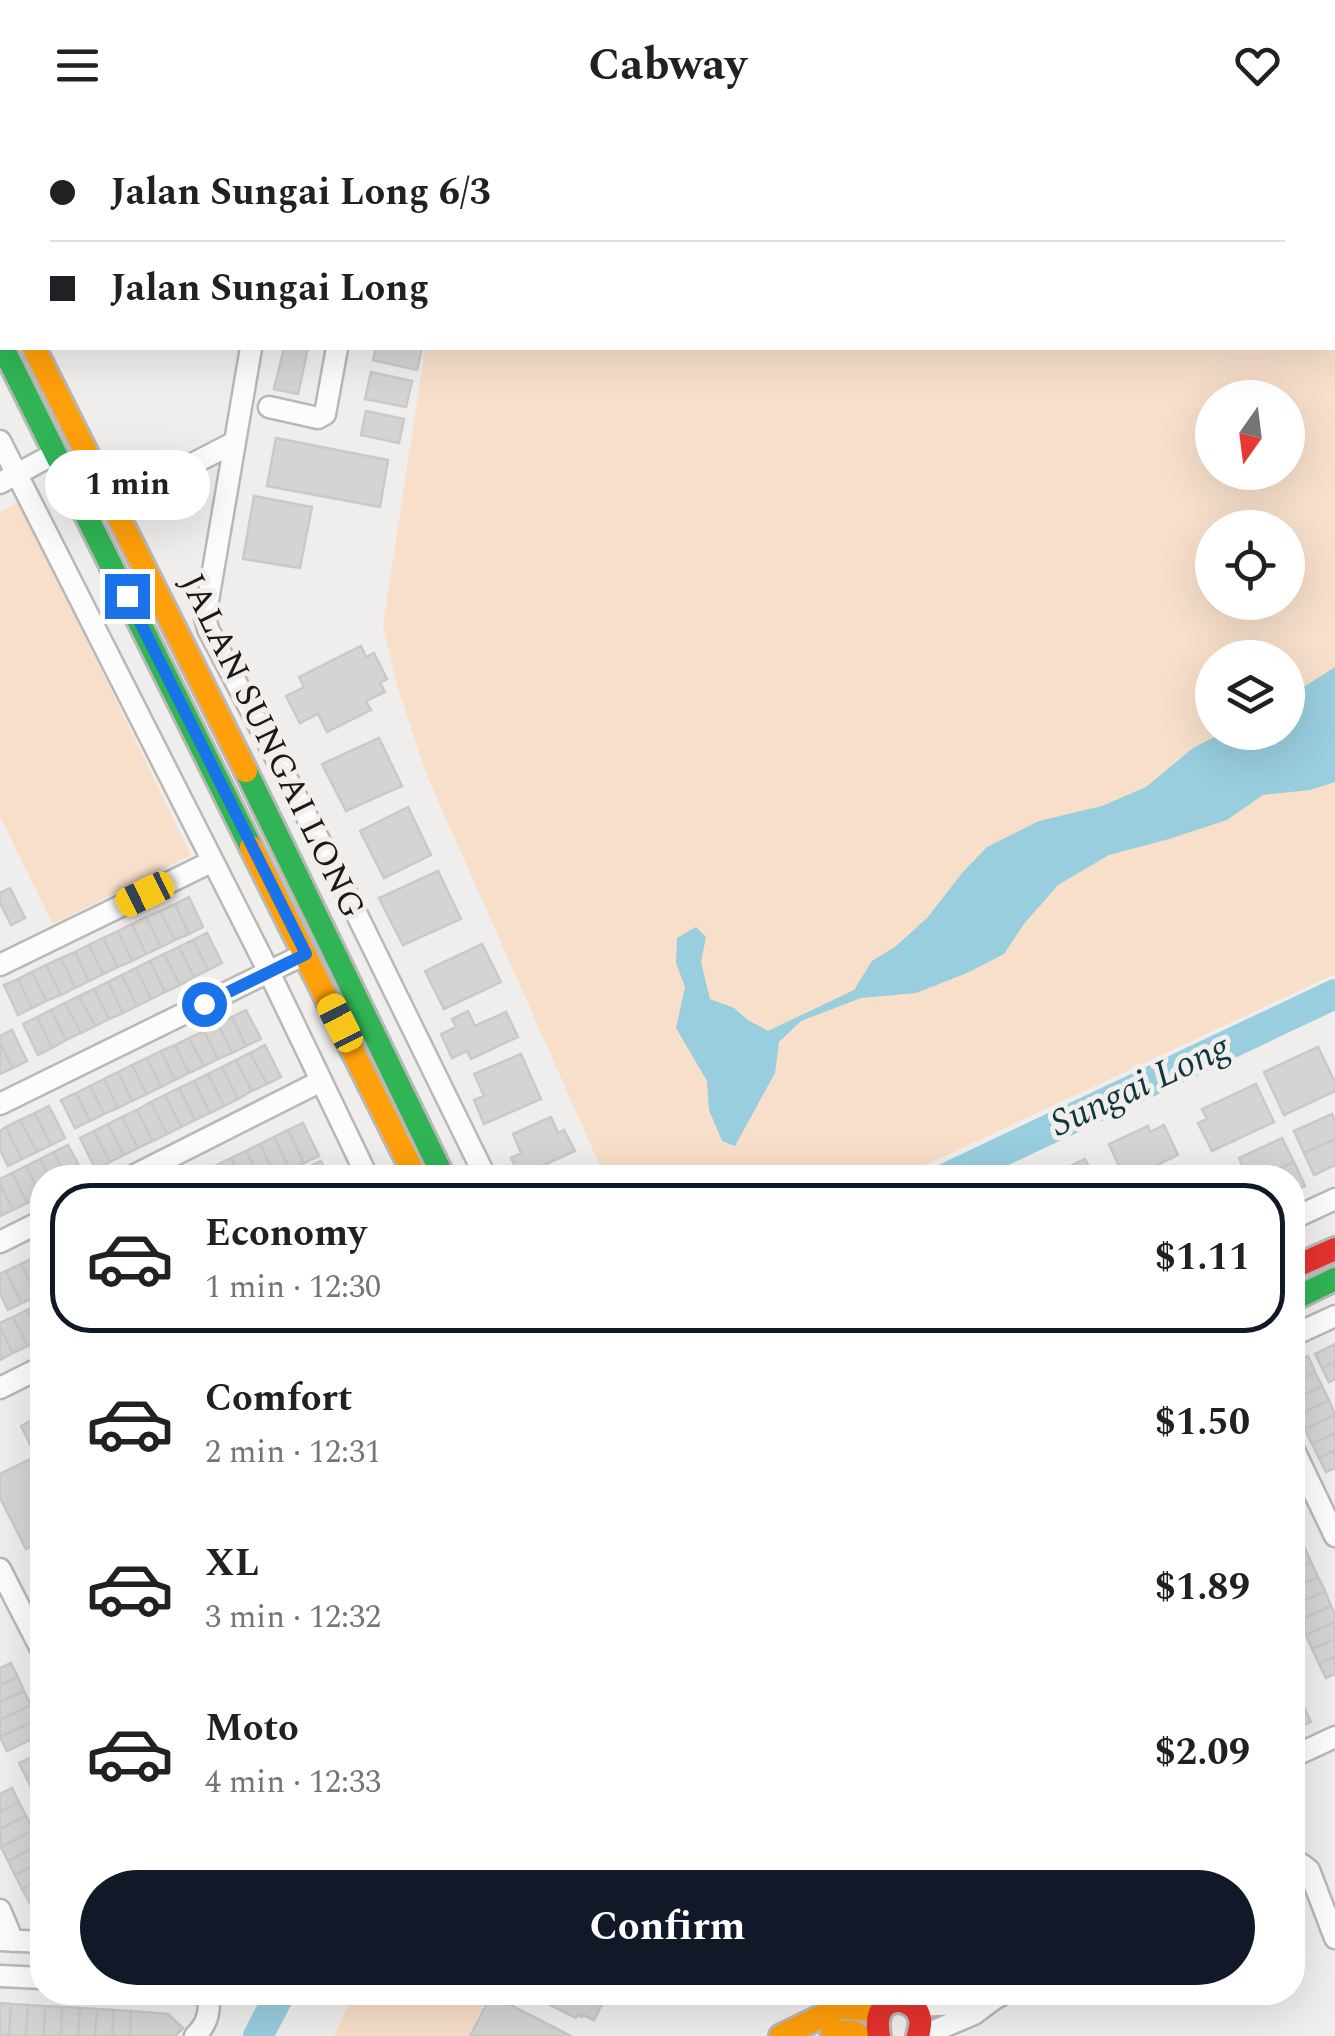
<!DOCTYPE html>
<meta charset="utf-8">
<style>
:root{--surface:#fff;--page:#f6f6f6;--text:#202124;--muted:#757577;--line:#e0e0e0;--accent:#111827}
body{margin:0;font-family:Spectral,serif;background:var(--page);color:var(--text);height:100vh;display:flex;flex-direction:column;font-size:38px;white-space:nowrap}
*{box-sizing:border-box;margin:0}
p{font-size:32px;color:var(--muted)}
.icon{flex:none;width:55px;height:55px;fill:none;stroke:currentColor;stroke-width:2;stroke-linecap:round;stroke-linejoin:round}
.map{position:relative;flex:1;overflow:hidden}
.side{position:absolute;left:30px;top:1035px;width:1275px;height:840px;display:flex;flex-direction:column;background:var(--surface);border-radius:40px;box-shadow:0 10px 40px #0002}
.side>*{flex:none}
.guide{position:absolute;left:0px;top:0px;width:1335px;height:220px;box-shadow:0 10px 40px #0002;display:grid;align-content:center;height:220px;padding:0 50px;background:var(--surface)}
.needle{width:65px;rotate:194deg}
.tools{position:absolute;left:1195px;top:250px;display:grid;gap:20px}
.tools a{display:grid;place-items:center;width:110px;height:110px;border-radius:50%;background:var(--surface);box-shadow:0 10px 40px #0002;font-size:50px}
.end{position:absolute;width:45px;height:45px;margin:-22px;border:12px solid #1a73e8;background:#fff;box-shadow:0 0 0 5px #fff}
.from{border-radius:50%}
.bubble{position:absolute;height:70px;border-radius:35px;background:var(--surface);box-shadow:0 10px 40px #0002;font-size:32px;font-weight:700;line-height:70px;text-align:center}
.car{position:absolute;width:30px;height:60px;margin:-30px -15px;border-radius:12px;box-shadow:0 0 8px 2px #0007;background:linear-gradient(#f5c518 24%,#345 0 40%,#f5c518 0 76%,#345 0 86%,#f5c518 0)}
.guide b{display:flex;align-items:center;gap:35px;height:95px;font-size:38px}
.guide b+b{border-top:2px solid var(--line)}
.guide i{width:25px;height:25px;background:var(--text)}
ul{padding:18px 0 0;list-style:none}
li{display:flex;align-items:center;gap:30px;height:150px;margin:0 20px 15px;padding:0 30px;border:5px solid transparent;border-radius:40px}
li div{flex:1}
li b{display:block;font-size:38px}
li em{font-style:normal;font-weight:700}
li.current{border-color:var(--accent)}
li>.icon{width:90px;height:90px;stroke-width:1.5}
.button{display:flex;gap:20px;margin-top:auto;padding:20px 50px}
.button a{flex:1;height:115px;border-radius:60px;background:var(--accent);color:#fff;font-size:40px;font-weight:700;line-height:115px;text-align:center}
header{display:flex;justify-content:space-between;align-items:center;height:130px;padding:0 50px;background:var(--surface);font-size:45px;font-weight:700}
.map>svg:first-child{display:block}
.green{fill:#f7dfca;fill-rule:evenodd}
.water{fill:#98cede}
.lines{fill:none;stroke-linecap:round;stroke-linejoin:round}
.river{stroke:#98cede;stroke-width:30}
.building{fill:#d5d4d2;stroke:#cbc9c8;stroke-width:2.5}
.street-casing{stroke:#bab8b7;stroke-width:25}
.fast-casing{stroke:#bab8b7;stroke-width:28}
.slow-casing{stroke:#bab8b7;stroke-width:28}
.jam-casing{stroke:#bab8b7;stroke-width:28}
.street{stroke:#fdfcfc;stroke-width:20}
.fast{stroke:#30b455;stroke-width:22}
.slow{stroke:#ff9f0a;stroke-width:22}
.jam{stroke:#e5322d;stroke-width:22}
.route{stroke:#1a73e8;stroke-width:12}
.labels{text-anchor:middle;dominant-baseline:central;stroke-width:10;stroke-linejoin:round;paint-order:stroke}
.street-label{font-size:35px;fill:#1a1918;stroke:#f1eeeb}
.water-label{font-size:38px;font-style:italic;fill:#103640;stroke:#f1eeeb}
</style>
<header><svg class="icon" aria-label="menu" viewBox="0 0 24 24"><path d="M4 6h16M4 12h16M4 18h16"/></svg>Cabway<svg class="icon" aria-label="heart" viewBox="0 0 24 24"><path d="M12 20l-8-8c-3-5 5-10 8-4 3-6 11-1 8 4z"/></svg></header>
<div class="map">
<svg width="1335" height="1906" viewBox="0 0 1335 1906">
<rect width="100%" height="100%" fill="#f0eeec"/>
<!-- green -->
<path class="green" d="M464,0h871v844l-435,203h-295l-178,-401 -30,-91 -14,-59 42,-278h907v-216h-869zM1212,268h76v74h-76zM1212,398h76v74h-76zM1212,528h76v74h-76z
M20,372l171,353 -138,69 -53,-107v-305z
M354,1863v-1l135,1 -21,43h-134z"/>
<!-- water -->
<path class="water" d="M1335,537v115l-25,8 -47,5 -36,25 -58,19 -60,16 -51,30 -34,39 -20,30 -37,19 -51,20 -55,5 -60,23 -22,21 -4,31 -40,73 -13,-5 -13,-31 -2,-29 -31,-53 9,-41 -9,-24 1,-25 19,-11 10,10 -5,25 9,37 24,9 14,12 20,11 86,-41 18,-29 23,-14 33,-30 34,-44 25,-26 52,-26 63,-15 44,-19 47,-39 29,-15 66,-1v-35z"/>
<g class="lines">
<!-- river -->
<path class="river" d="M946,1048l389,-184
M258,1906l23,-44"/>
</g>
<!-- building -->
<path class="building" d="M115,0h122l-2,2h-122z
M284,218h24l-10,46 -24,-5z
M376,218h46l-5,22 -44,-10z
M371,242l41,9 -6,26 -41,-8z
M366,281l38,8 -5,24 -38,-8z
M276,308l112,22 -8,47 -113,-21z
M254,366l58,11 -12,61 -57,-9z
M361,516l5,11 8,-4 13,26 -7,4 5,9 -19,9 5,9 -44,22 -9,-18 -18,9 -14,-27 18,-9 -5,-10z
M379,608l23,48 -56,25 -24,-47z
M408,677l23,48 -47,23 -24,-47z
M438,741l23,48 -58,26 -24,-47z
M10,758l15,30 -14,7 -11,-22v-10z
M189,767l14,30 -14,7 -14,-30z
M175,774l14,30 -14,6 -15,-29z
M160,781l15,29 -14,7 -15,-30z
M146,787l15,30 -15,7 -14,-30z
M132,794l14,30 -14,7 -14,-30z
M118,801l14,30 -14,6 -15,-29z
M207,803l15,30 -14,7 -15,-30z
M103,808l15,29 -15,7 -14,-29z
M193,810l15,30 -14,7 -15,-30z
M482,814l19,38 -57,27 -19,-38z
M89,815l14,29 -14,7 -14,-29z
M179,817l15,30 -14,8 -16,-31z
M75,822l14,29 -14,7 -14,-30z
M164,824l16,31 -15,7 -15,-31z
M61,828l14,30 -14,7 -15,-30z
M150,831l15,31 -14,7 -15,-31z
M46,835l15,30 -15,6 -14,-29z
M136,838l15,31 -14,7 -15,-31z
M32,842l14,29 -14,7 -14,-29z
M122,845l15,31 -14,7 -15,-31z
M18,849l14,29 -14,7 -14,-30z
M108,852l15,31 -14,6 -15,-30z
M94,859l15,30 -14,7 -16,-30z
M79,866l16,30 -14,7 -16,-30z
M65,873l16,30 -15,7 -15,-30z
M51,880l15,30 -14,8 -15,-31z
M246,880l15,29 -15,7 -14,-29z
M468,881l7,15 31,-14 12,25 -47,22 -4,-8 -15,7 -11,-24 15,-7 -4,-8z
M37,887l15,31 -14,7 -15,-31z
M232,887l14,29 -14,7 -14,-29z
M218,894l14,29 -14,6 -14,-28z
M12,900l15,31 -14,7 -13,-25v-7z
M204,901l14,28 -14,7 -15,-28z
M189,908l15,28 -15,7 -14,-28z
M0,913l13,25 -13,6z
M175,915l14,28 -14,7 -14,-29z
M265,915l16,32 -14,7 -17,-31z
M1318,917l17,35v9l-51,24 -20,-43z
M161,921l14,29 -14,7 -14,-29z
M250,923l17,31 -15,7 -16,-31z
M521,924l20,45 -57,25 -10,-24 10,-4 -10,-22z
M147,928l14,29 -14,7 -15,-29z
M236,930l16,31 -14,8 -16,-32z
M132,935l15,29 -15,7 -14,-29z
M222,937l16,32 -14,7 -16,-32z
M118,942l14,29 -14,7 -14,-29z
M208,944l16,32 -14,7 -16,-32z
M104,949l14,29 -14,6 -14,-28z
M194,951l16,32 -15,7 -16,-32z
M1256,954l18,38 -62,29 -14,-28 9,-4 -5,-10z
M90,956l14,28 -14,7 -14,-28z
M179,958l16,32 -14,7 -16,-32z
M76,963l14,28 -15,7 -14,-28z
M165,965l16,32 -14,7 -16,-32z
M151,972l16,32 -14,7 -16,-31z
M49,976l16,32 -14,7 -16,-32z
M137,980l16,31 -15,7 -16,-31z
M35,983l16,32 -14,7 -17,-32z
M1332,984l3,6v19l-31,14 -10,-22z
M122,987l16,31 -14,7 -16,-31z
M551,987l7,16 6,-3 11,21 -55,25 -9,-18 10,-5 -8,-19z
M20,990l17,32 -15,7 -16,-32z
M303,993l16,33 -15,7 -16,-33z
M108,994l16,31 -14,7 -16,-31z
M1164,995l14,30 -48,23h-6l-15,-34 39,-18 2,6z
M6,997l16,32 -14,7 -8,-16v-19z
M288,1000l16,33 -14,7 -16,-33z
M94,1001l16,31 -14,8 -16,-32z
M274,1007l16,33 -14,7 -16,-33z
M1282,1008l12,24 -34,16h-12l-9,-20z
M1335,1009v26l-21,10 -10,-22z
M260,1014l16,33 -2,1h-15l-13,-27z
M68,1015l16,30 -6,3h-11l-13,-26z
M246,1021l13,27h-18l-10,-20z
M54,1022l13,26h-17l-10,-19z
M231,1028l10,20h-18l-6,-13z
M40,1029l10,19h-8l-1,18 -15,-30z
M1085,1029l9,19h-48z
M321,1031l8,17h-17l-6,-10z
M1294,1032l11,24 -13,6v-14h-32z
M217,1035l6,13h-18l-2,-6z
M26,1036l15,30 -14,7 -15,-30z
M12,1043l15,30 -14,7 -13,-26v-5z
M0,1054l13,26 -13,6z
M35,1127l7,14v22l-5,3 -16,-32z
M21,1134l16,32 -15,7 -16,-32z
M6,1141l16,32 -14,7 -8,-16v-20z
M41,1172l1,3v34l-15,-29z
M27,1180l15,29 -14,7 -15,-29z
M13,1187l15,29 -15,7 -13,-26v-4z
M0,1197l13,26 -13,7z
M1335,1214v18l-13,6 -7,-14z
M1308,1226l7,16 -23,11v-20z
M1335,1232v17l-6,3 -7,-14z
M1315,1242l7,14 -30,15v-18z
M1322,1256l7,14 -31,15 -6,-14z
M1329,1270l6,15 -30,14 -7,-14z
M42,1285v37l-6,4 -15,-30z
M1335,1285v18l-23,11 -7,-15z
M1335,1303v17l-16,8 -7,-14z
M1335,1320v18l-9,4 -7,-14z
M41,1324l1,17 -12,6 12,24v40l-16,8 -26,-51v-24z
M1305,1418l6,14 -19,9v-17z
M1311,1432l7,15 -26,12v-18z
M1318,1447l7,14 -32,15 -1,-17z
M1325,1461l6,15 -32,14 -6,-14z
M1331,1476l4,8v8l-29,13 -7,-15z
M1335,1492v17l-23,10 -6,-14z
M1335,1509v17l-16,8 -7,-15z
M1335,1526v18l-9,4 -7,-14z
M11,1533l7,14 -18,8v-17z
M18,1547l6,14 -24,11v-17z
M24,1561l7,14 -31,15v-18z
M31,1575l7,14 -38,18v-17z
M1304,1577l7,15 -19,8v-17z
M38,1589l4,15 -35,17 -7,-14z
M42,1622v17l-16,8 -7,-14z
M42,1639v18l-9,4 -7,-14z
M12,1658l7,14 -19,10v-18z
M19,1672l7,14 -26,13v-17z
M26,1686l8,14 -33,17 -1,-18z
M34,1700l7,14 -33,17 -7,-14z
M41,1714l1,17 -27,14 -7,-14z
M42,1731v17l-20,11 -7,-14z
M42,1748v18l-12,7 -8,-14z
M42,1766v18l-5,3 -7,-14z
M536,1862h72l-14,28 -11,-5 -1,2 -5,-2 -1,3 -42,-21z
M491,1865l80,41h-101z
M0,1873l11,1 -2,32h-9z
M11,1874l17,1 -2,31h-17z
M28,1875l17,1 -1,30h-18z
M45,1876l17,1 -1,29h-17z
M62,1877l18,1 -2,28h-17z
M80,1878l17,1 -2,27h-17z
M97,1879l17,1 -2,26h-17z
M114,1880l17,1 -1,25h-18z
M131,1881l37,3 15,14 -8,8h-45z"/>
<g class="lines">
<defs>
<path id="street" d="M290,2l1,-2
M376,2v-2
M251,218l-46,270 3,11 129,245 149,304
M269,277l49,11 7,-4 12,-66
M0,311l269,531 99,206
M0,353l56,-30
M113,375l120,-62
M0,835l211,-103
M0,974l305,-150
M129,1048l192,-97
M1292,1089l43,-20
M0,1112l42,-21
M1292,1206l43,-20
M0,1258l42,-21
M1292,1316l43,90
M0,1439l42,82
M1292,1627l43,-20
M1292,1733l9,1 8,6 26,68
M0,1780l13,31
M0,1810l42,2
M0,1846l42,2
M913,1876l51,-2 27,-5
M195,1906c11,-11 14,-20 14,-35l-10,-9
M922,1906l52,-22 20,-15 13,-7"/>
<path id="fast" d="M0,212l251,505
M246,641l198,407
M1292,1170l43,-21"/>
<path id="slow" d="M34,218l212,423
M251,717l165,331
M832,1901l22,1 6,4
M781,1906l60,-29 38,4"/>
<path id="jam" d="M0,149l2,5
M1292,1138l43,-19
M879,1906c-9,-47 38,-40 41,-17 1,4 -1,13 -2,17"/>
</defs>
<!-- street casing -->
<use href="#street" class="street-casing"/>
<!-- fast casing -->
<use href="#fast" class="fast-casing"/>
<!-- slow casing -->
<use href="#slow" class="slow-casing"/>
<!-- jam casing -->
<use href="#jam" class="jam-casing"/>
<!-- street -->
<use href="#street" class="street"/>
<!-- fast -->
<use href="#fast" class="fast"/>
<!-- slow -->
<use href="#slow" class="slow"/>
<!-- jam -->
<use href="#jam" class="jam"/>
</g>
<g class="lines">
<!-- route -->
<path class="route" d="M127,466l179,358 -102,50"/>
</g>
<g class="labels">
<!-- street labels -->
<g class="street-label">
<text transform="translate(272 616) rotate(64)">JALAN SUNGAI LONG</text>
</g>
<!-- water labels -->
<g class="water-label">
<text transform="translate(1140 956) rotate(-25)">Sungai Long</text>
</g>
</g>
</svg>
<div class="tools">
<a><svg class="needle" viewBox="-14 -14 28 28"><path d="M0-13l5 13h-10z" fill="#e53935"/><path d="M0 13l5-13h-10z" fill="#757577"/></svg></a>
<a><svg class="icon" aria-label="locate" viewBox="0 0 24 24"><circle cx="12" cy="12" r="6"/><path d="M12 2v4M12 18v4M2 12h4M18 12h4"/></svg></a>
<a><svg class="icon" aria-label="layers" viewBox="0 0 24 24"><path d="M12 4l9 5-9 5-9-5zM3 14l9 5 9-5"/></svg></a>
</div>
<i class="end from" style="left:204px;top:874px"></i>
<i class="end" style="left:127px;top:466px"></i>
<div class="bubble" style="left:45px;top:320px;width:165px">1 min</div>
<i class="car" style="left:145px;top:764px;rotate:244deg"></i>
<i class="car" style="left:340px;top:893px;rotate:333deg"></i>
<div class="guide">
<b><i class="from"></i>Jalan Sungai Long 6/3</b>
<b><i></i>Jalan Sungai Long</b>
</div>
<section class="side">
<ul>
<li class="current"><svg class="icon" aria-label="car" viewBox="0 0 24 24"><path d="M5 17H2v-5l4-1 3-4h7l3 4 3 1v5h-3M9 17h6M6 11h13"/><circle cx="7" cy="17" r="2"/><circle cx="17" cy="17" r="2"/></svg><div><b>Economy</b><p>1 min · 12:30</p></div><em>$1.11</em></li>
<li><svg class="icon" aria-label="car" viewBox="0 0 24 24"><path d="M5 17H2v-5l4-1 3-4h7l3 4 3 1v5h-3M9 17h6M6 11h13"/><circle cx="7" cy="17" r="2"/><circle cx="17" cy="17" r="2"/></svg><div><b>Comfort</b><p>2 min · 12:31</p></div><em>$1.50</em></li>
<li><svg class="icon" aria-label="car" viewBox="0 0 24 24"><path d="M5 17H2v-5l4-1 3-4h7l3 4 3 1v5h-3M9 17h6M6 11h13"/><circle cx="7" cy="17" r="2"/><circle cx="17" cy="17" r="2"/></svg><div><b>XL</b><p>3 min · 12:32</p></div><em>$1.89</em></li>
<li><svg class="icon" aria-label="car" viewBox="0 0 24 24"><path d="M5 17H2v-5l4-1 3-4h7l3 4 3 1v5h-3M9 17h6M6 11h13"/><circle cx="7" cy="17" r="2"/><circle cx="17" cy="17" r="2"/></svg><div><b>Moto</b><p>4 min · 12:33</p></div><em>$2.09</em></li>
</ul>
<div class="button"><a>Confirm</a></div>
</section>
</div>
